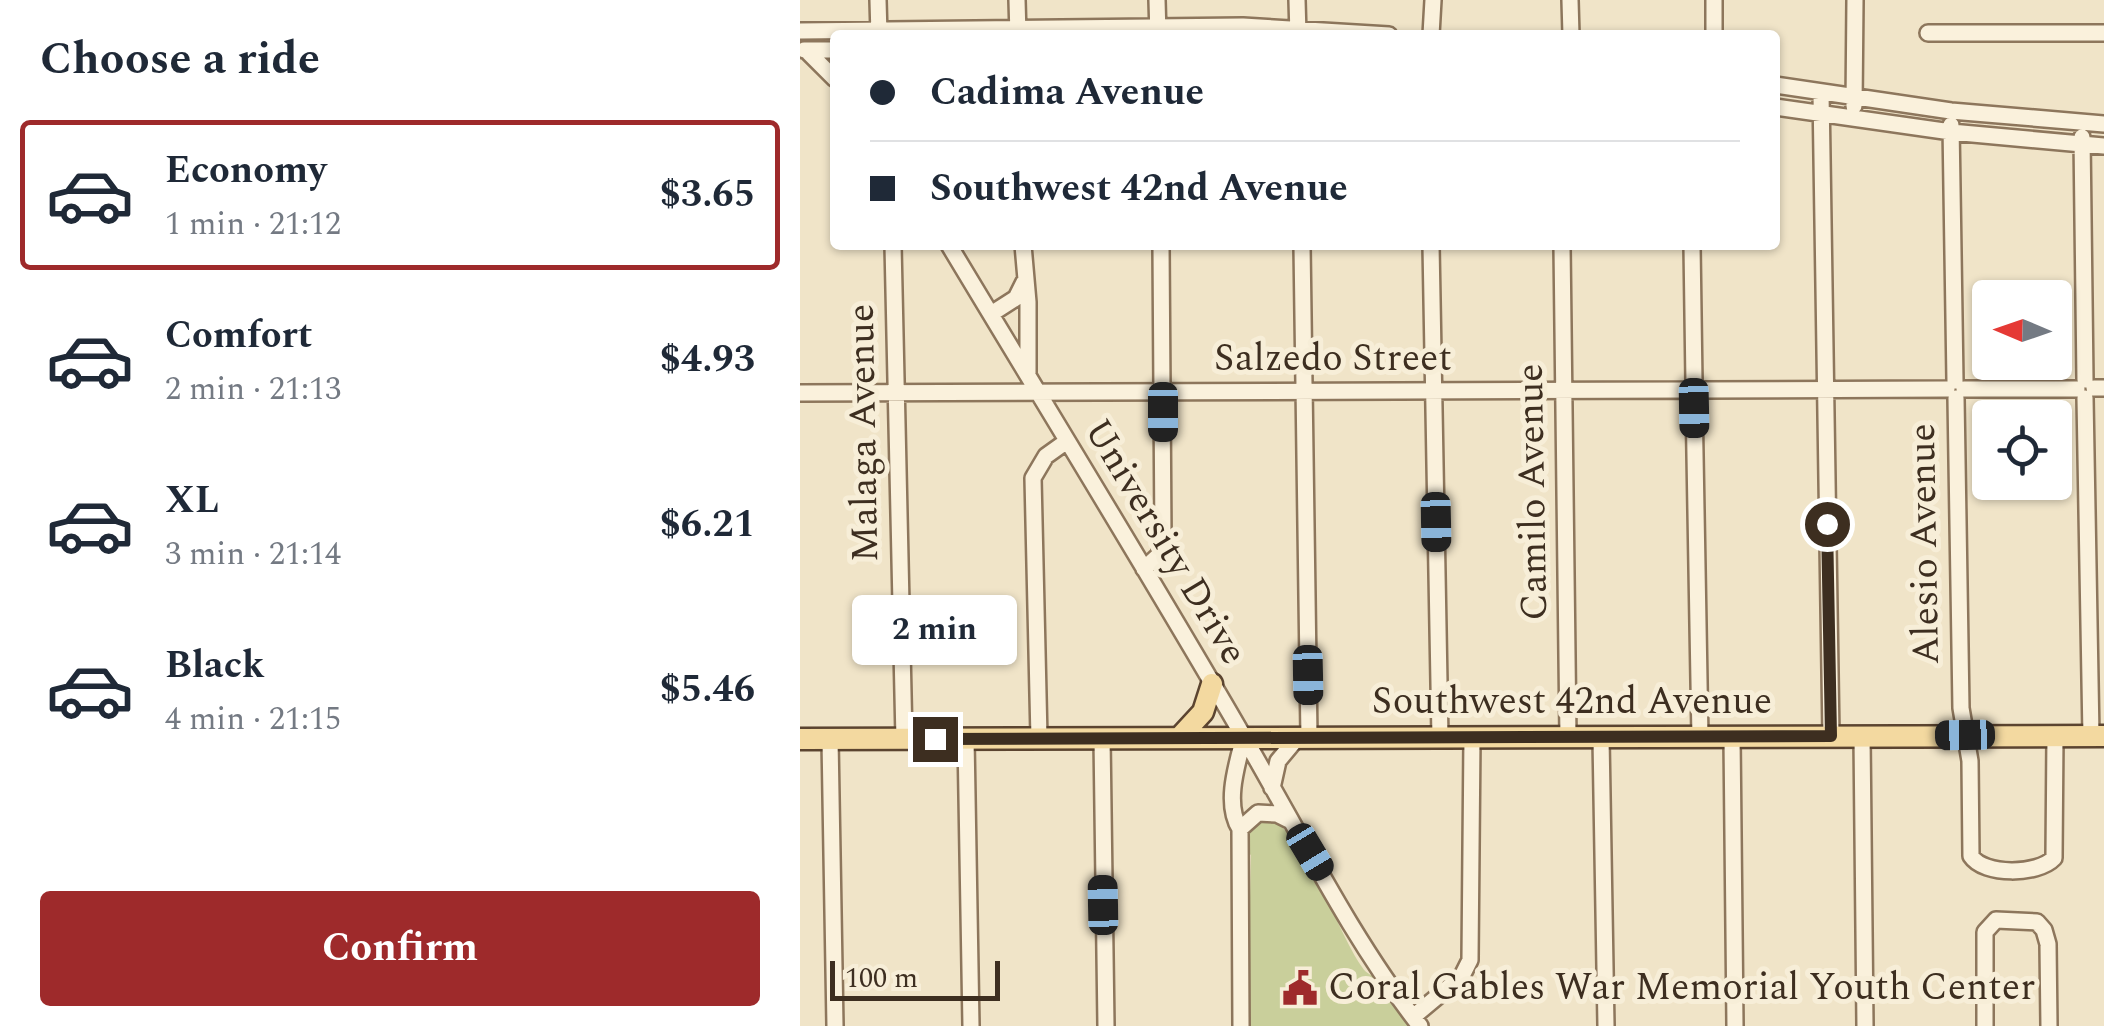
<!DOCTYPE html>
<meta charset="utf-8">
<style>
:root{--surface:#fff;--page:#f2f2f3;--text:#1f2937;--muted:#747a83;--line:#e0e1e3;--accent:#9e2a2b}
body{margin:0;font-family:Spectral,serif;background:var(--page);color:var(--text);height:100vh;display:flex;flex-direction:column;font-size:38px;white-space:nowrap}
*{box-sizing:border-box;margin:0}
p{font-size:32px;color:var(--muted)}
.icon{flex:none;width:55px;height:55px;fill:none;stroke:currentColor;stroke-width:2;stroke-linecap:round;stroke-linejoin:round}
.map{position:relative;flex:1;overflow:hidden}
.panel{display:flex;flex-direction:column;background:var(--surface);width:800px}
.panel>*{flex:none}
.hud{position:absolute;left:30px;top:30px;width:950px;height:220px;border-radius:10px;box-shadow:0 2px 8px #0004;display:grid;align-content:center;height:220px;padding:0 40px;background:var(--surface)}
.needle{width:65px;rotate:272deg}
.fabs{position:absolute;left:1172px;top:280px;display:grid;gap:20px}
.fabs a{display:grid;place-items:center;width:100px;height:100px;border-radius:10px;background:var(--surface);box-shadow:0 2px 8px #0004;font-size:50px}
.scale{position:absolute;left:30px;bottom:25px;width:170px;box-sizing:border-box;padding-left:10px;border:5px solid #3d2e20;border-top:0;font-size:28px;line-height:35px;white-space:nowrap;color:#3d2e20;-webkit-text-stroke:8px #f7eed8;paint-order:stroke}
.end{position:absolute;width:45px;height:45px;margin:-22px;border:12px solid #3d2e20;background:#fff;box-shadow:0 0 0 5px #fff}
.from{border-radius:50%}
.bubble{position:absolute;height:70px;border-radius:10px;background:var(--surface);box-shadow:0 2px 8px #0004;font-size:32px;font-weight:700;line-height:70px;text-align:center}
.car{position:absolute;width:30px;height:60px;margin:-30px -15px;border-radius:12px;box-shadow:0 0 8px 2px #0007;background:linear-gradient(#222 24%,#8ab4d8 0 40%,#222 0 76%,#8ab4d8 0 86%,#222 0)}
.hud b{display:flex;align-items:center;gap:35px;height:95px;font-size:38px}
.hud b+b{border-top:2px solid var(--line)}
.hud i{width:25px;height:25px;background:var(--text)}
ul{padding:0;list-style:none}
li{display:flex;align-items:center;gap:30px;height:150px;margin:0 20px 15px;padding:0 20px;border:5px solid transparent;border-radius:10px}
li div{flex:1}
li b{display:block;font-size:38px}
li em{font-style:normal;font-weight:700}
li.on{border-color:var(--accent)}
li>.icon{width:90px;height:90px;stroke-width:1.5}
h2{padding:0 40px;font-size:45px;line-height:120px}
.action{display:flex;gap:20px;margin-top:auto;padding:20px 40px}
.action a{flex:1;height:115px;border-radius:10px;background:var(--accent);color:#fff;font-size:40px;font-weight:700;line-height:115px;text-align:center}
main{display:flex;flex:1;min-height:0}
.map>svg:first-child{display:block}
.green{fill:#c9cf9b}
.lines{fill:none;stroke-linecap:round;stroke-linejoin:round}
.minor-casing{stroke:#8d765c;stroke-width:20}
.major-casing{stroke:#5b4430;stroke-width:25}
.minor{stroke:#faf1dc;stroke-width:15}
.major{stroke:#f3d9a0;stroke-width:20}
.route{stroke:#3d2e20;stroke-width:12}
.labels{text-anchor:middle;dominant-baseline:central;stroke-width:10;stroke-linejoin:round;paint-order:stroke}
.street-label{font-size:38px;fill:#3d2e20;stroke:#f7eed8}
.poi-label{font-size:38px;fill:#3d2e20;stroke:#f7eed8;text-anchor:start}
</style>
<main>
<section class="panel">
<h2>Choose a ride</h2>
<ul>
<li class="on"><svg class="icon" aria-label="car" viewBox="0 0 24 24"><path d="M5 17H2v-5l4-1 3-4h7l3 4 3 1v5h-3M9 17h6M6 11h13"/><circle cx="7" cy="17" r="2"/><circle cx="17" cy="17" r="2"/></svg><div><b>Economy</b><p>1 min · 21:12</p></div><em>$3.65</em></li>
<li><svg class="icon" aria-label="car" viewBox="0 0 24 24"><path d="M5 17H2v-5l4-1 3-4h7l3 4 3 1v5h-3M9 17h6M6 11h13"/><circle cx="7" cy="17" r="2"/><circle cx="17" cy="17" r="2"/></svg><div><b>Comfort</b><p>2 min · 21:13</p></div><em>$4.93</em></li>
<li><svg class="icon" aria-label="car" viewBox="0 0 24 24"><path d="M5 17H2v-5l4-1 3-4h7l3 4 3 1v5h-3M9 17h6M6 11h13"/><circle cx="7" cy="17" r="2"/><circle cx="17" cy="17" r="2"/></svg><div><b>XL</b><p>3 min · 21:14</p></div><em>$6.21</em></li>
<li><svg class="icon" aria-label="car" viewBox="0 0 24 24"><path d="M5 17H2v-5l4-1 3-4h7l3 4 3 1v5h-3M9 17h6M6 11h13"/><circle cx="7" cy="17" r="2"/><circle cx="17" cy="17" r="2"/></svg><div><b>Black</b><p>4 min · 21:15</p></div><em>$5.46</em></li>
</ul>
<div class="action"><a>Confirm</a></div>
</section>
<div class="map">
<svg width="1304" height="1026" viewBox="0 0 1304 1026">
<rect width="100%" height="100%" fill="#f0e4c8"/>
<!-- green -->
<path class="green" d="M467,816c43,24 67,110 95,151 5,8 11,8 18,14 12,12 22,31 32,45h-164l-2,-121 4,-8 1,-42 -7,-5 2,-21z"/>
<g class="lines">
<defs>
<path id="minor" d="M78,0l1,35
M217,0l1,35
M357,0l1,35
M497,0l1,35
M770,0l1,35
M914,0v35
M0,31l443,-5 146,9
M1128,33h176
M631,35l2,-35
M4,50h31
M6,50l29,29
M975,85l176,26 153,13
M1021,93l10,643
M1054,106l1,-106
M975,107l176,25 153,14
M1151,125l4,256
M1282,137l3,243
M93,245l11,494
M149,245c98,163 198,325 293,489 57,97 108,203 178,292
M223,245l5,57v71
M502,245l7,492
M631,245l9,493
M762,245l6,493
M892,245l2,137
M191,314l25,-16 8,-16
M1294,388h10
M1164,389h113
M902,390l245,-1
M0,393l886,-3
M894,398l6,340
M1156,398l5,310 9,53 1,95c13,20 67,19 83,2l1,-122
M1285,398l6,338
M344,569l15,-14 4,-16 -2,-294
M1062,736l3,290
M932,737l3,289
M239,738l-6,-260 13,-22 21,-15
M302,738l4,288
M801,738l5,288
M30,739l5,287
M166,739l5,287
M472,788l6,-27 20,-24
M440,829l18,-16 19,1 14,7
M613,1017l49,-41 8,-16 2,-222
M441,1026l-1,-197c-16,-25 -3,-65 4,-92
M1185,1026v-94l11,-12 41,2 7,8 4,14 1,82"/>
<path id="major" d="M379,738l24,-26 9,-28
M0,739l1304,-3"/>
</defs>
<!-- minor casing -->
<use href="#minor" class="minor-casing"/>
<!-- major casing -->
<use href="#major" class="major-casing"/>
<!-- minor -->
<use href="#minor" class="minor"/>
<!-- major -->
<use href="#major" class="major"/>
</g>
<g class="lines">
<!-- route -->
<path class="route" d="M135,739l896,-3 -4,-212"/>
</g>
<!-- icons -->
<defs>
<symbol id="civic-bare" viewBox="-9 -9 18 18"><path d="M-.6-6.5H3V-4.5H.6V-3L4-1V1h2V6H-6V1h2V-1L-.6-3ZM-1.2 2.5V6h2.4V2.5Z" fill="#9e2a2b" stroke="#f7eed8" stroke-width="2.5" paint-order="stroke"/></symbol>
</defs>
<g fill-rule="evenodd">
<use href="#civic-bare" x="475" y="963" width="50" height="50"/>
</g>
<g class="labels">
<!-- street labels -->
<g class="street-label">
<text x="533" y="359">Salzedo Street</text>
<text transform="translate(64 433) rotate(-91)">Malaga Avenue</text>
<text transform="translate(733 492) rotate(-91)">Camilo Avenue</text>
<text transform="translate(365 542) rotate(59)">University Drive</text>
<text transform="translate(1125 544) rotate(-91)">Alesio Avenue</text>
<text x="772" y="702">Southwest 42nd Avenue</text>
</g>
<!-- poi labels -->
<g class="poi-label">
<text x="528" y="988">Coral Gables War Memorial Youth Center</text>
</g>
</g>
</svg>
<div class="fabs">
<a><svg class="needle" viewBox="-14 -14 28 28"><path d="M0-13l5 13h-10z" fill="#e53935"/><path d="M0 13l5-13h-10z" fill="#747a83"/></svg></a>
<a><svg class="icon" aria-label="locate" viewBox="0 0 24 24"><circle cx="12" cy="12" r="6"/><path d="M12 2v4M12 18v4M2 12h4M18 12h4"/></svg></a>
</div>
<div class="scale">100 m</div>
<i class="end from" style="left:1027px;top:524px"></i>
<i class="end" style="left:135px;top:739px"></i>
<div class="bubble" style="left:52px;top:595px;width:165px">2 min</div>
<i class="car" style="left:894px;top:408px;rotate:179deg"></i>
<i class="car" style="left:363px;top:412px;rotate:180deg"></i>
<i class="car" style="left:636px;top:522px;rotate:179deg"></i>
<i class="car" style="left:508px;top:675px;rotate:179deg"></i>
<i class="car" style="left:1165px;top:735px;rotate:269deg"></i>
<i class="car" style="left:510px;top:852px;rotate:149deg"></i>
<i class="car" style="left:303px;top:905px;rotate:359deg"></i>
<div class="hud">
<b><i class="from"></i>Cadima Avenue</b>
<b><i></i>Southwest 42nd Avenue</b>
</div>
</div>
</main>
